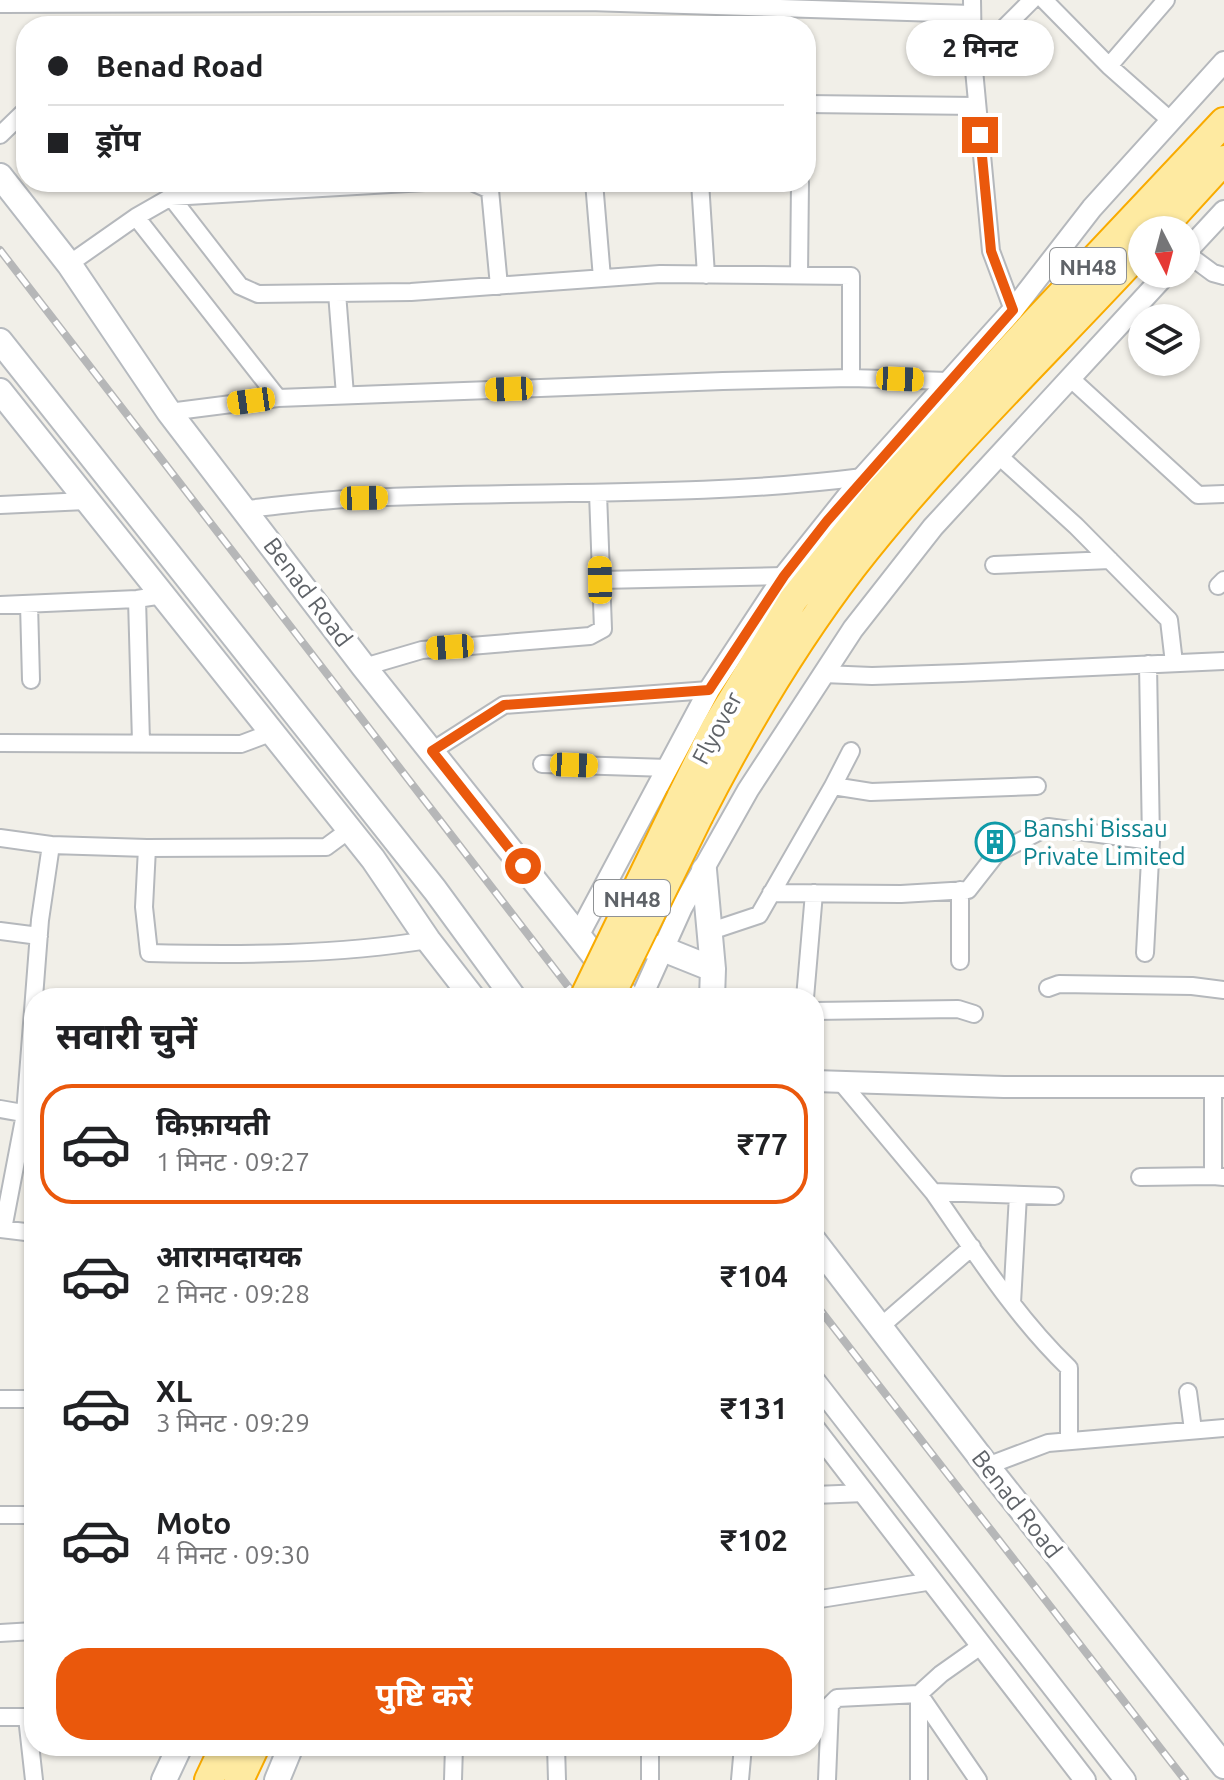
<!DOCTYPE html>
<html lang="hi">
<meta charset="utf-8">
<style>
:root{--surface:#fff;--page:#f2f2f2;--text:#202124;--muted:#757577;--line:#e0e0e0;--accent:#ea580c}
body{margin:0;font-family:Ubuntu,"Noto Sans Devanagari",sans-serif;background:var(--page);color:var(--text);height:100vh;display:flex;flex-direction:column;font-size:30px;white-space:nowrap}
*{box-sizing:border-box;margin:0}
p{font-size:26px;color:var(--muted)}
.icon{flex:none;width:44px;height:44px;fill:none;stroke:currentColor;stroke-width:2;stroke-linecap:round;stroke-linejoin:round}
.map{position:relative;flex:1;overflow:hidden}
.side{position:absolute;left:24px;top:988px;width:800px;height:768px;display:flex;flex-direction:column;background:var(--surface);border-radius:32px;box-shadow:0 2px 6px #0004}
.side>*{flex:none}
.hud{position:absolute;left:16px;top:16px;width:800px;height:176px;border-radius:32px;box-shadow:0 2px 6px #0004;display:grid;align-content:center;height:176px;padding:0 32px;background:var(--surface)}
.needle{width:52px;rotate:174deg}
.fabs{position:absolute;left:1128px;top:216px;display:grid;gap:16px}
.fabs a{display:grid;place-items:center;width:72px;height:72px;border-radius:50%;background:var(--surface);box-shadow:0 2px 6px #0004;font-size:40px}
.end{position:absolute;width:36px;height:36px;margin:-18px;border:10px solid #ea580c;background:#fff;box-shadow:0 0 0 4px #fff}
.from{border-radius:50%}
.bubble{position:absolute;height:56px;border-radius:28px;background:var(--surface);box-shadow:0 2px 6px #0004;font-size:26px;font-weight:700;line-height:56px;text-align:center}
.car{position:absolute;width:24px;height:48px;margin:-24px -12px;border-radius:10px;box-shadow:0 0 6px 2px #0007;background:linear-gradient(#f5c518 24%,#345 0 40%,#f5c518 0 76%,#345 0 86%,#f5c518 0)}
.hud b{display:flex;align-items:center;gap:28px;height:76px;font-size:30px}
.hud b+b{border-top:2px solid var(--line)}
.hud i{width:20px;height:20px;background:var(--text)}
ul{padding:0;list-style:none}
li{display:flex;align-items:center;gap:24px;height:120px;margin:0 16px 12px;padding:0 16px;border:4px solid transparent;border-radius:32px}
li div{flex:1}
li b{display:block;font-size:30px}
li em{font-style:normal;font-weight:700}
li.selected{border-color:var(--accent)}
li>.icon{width:72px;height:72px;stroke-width:1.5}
h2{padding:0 32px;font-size:36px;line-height:96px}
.action{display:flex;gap:16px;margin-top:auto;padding:16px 32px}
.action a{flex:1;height:92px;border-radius:32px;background:var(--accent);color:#fff;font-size:32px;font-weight:700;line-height:92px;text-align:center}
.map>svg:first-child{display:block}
.building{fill:#cccac5;filter:url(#shadow)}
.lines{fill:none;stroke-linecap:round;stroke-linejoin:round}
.minor-casing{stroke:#b5b8bc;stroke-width:20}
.tertiary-casing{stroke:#b5b8bc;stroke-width:24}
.secondary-casing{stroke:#b6babf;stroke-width:28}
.trunk-casing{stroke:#f9ab00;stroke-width:32}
.minor{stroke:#fff;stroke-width:16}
.tertiary{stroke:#fff;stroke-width:20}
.secondary{stroke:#fff;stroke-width:24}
.trunk{stroke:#feeaa1;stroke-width:28}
.rail-casing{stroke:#b6b7b8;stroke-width:8}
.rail{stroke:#fff;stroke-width:5;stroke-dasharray:15;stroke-linecap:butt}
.trunk-bridge-casing{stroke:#f9ab00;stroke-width:32;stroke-linecap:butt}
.trunk-bridge{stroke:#feeaa1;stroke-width:28}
.route{stroke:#ea580c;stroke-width:10}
.labels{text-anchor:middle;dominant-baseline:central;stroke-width:8;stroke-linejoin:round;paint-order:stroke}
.shield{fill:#fff;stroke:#8f9295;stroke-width:2}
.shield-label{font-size:22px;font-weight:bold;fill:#5f6368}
.street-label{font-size:24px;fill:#5f6368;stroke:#fff}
.culture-label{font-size:24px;fill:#0d838f;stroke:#fff;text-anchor:start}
</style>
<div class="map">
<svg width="1224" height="1780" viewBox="0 0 1224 1780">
<defs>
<filter id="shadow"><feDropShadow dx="8" dy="4.5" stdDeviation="0" flood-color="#0004"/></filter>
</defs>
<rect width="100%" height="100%" fill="#f1efe8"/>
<!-- building -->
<path class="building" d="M1000,828l1,10 -12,8 -3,-16z"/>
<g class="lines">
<defs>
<path id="minor" d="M972,0l1,59 18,192 22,59
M1044,0l65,66 61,54
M0,4l588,-2 384,12
M973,59l59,-59
M1109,66l57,-66
M806,104l171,2
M0,135l26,-25
M472,182l18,8 9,96
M594,182l8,96
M700,182l6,93
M171,197l69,89 18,8 153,-2 249,-18 191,2v102
M136,217l142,181
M1186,253l27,20 11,3
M69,264l67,-47 35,-20 254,-15
M799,275l1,-93
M337,293l8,102
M1069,377l129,118 26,-1
M169,412l109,-14 445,-17 128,-3 97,3
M999,456l77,70 93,94 5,43
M0,505l86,-4
M246,509c40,-4 80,-10 121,-11 165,-8 332,0 496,-21
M994,565l116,-5
M600,580l184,-4
M1218,586l6,-6
M137,599l4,143
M29,604l2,76
M0,605l137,-6 26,-4
M364,667l58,-17 168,-14 13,-7 -5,-136
M823,674l49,2 90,-3 262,-12
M0,743l241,1 32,-12
M432,751l72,-46 205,-15
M542,764l126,4
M833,786l18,-35
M349,830l-23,17 -179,1 -3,59 5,46c92,2 187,2 279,-13
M0,838l51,7
M960,890v71
M771,893l130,1 67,-4 29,-37 51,-26 103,14 -3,-177
M0,931l39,5
M708,932l51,-17 74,-129 38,6 166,-6
M1145,953l6,-112
M1048,988l11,-4 133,2 32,4
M805,998l9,-105
M814,1011l144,-2 16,5
M841,1082l92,110 122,4
M1213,1087v89l11,1
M0,1109l34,6
M1140,1177l73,-1
M933,1192c42,60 82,124 136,176v73
M0,1229l34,4
M3,1229l22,-115 15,-194 11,-75 96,3
M1012,1303l6,-108
M880,1327l92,-80
M1188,1392l5,38
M0,1399h34
M987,1466l61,-23 176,-15
M814,1495l51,-2
M0,1515h34
M814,1600l119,-19
M0,1633l34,-2
M919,1694l59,86
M0,1717h27l7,63
M556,1746l1,34
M453,1780l1,-34
M650,1780v-34
M740,1780l3,-34
M827,1780l3,-75 7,-7 82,-4 22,-20 41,-29
M919,1780v-86"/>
<path id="tertiary" d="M1186,252l38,-41
M578,936l131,-246 75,-114 79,-99 150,-167 79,-102 132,-146
M641,998l41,-91 66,-117 105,-161 80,-102 233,-253
M814,1081l190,6h220
M814,1380l311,400
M814,1428l271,352"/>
<path id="secondary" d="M0,176l69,88 100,148 195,255 264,331
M0,341l435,549 79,108
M0,391l373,468 55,81 45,58
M704,870l9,99 -1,29
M620,942l43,7 50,20
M814,1241l173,225 237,300
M164,1780l16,-34
M277,1780l14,-34"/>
<path id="trunk" d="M1160,230l64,-70
M681,798l35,-71 77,-127 84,-105 154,-168 193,-205
M699,815c44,-86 94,-171 153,-248 86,-111 194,-214 290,-318
M209,1780l16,-34
M239,1780l16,-34"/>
</defs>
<!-- minor casing -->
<use href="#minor" class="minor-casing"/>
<!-- tertiary casing -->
<use href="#tertiary" class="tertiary-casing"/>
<!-- secondary casing -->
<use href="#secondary" class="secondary-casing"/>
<!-- trunk casing -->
<use href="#trunk" class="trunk-casing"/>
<!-- minor -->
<use href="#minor" class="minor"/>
<!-- tertiary -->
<use href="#tertiary" class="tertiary"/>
<!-- secondary -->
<use href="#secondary" class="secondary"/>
<!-- trunk -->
<use href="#trunk" class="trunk"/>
<defs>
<path id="rail" d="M0,250l577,748
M814,1302l371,478"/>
</defs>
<!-- rail casing -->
<use href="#rail" class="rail-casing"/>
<!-- rail -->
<use href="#rail" class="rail"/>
<defs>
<path id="trunk-bridge" d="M584,998l97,-200
M609,998l90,-183"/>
</defs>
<!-- trunk-bridge casing -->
<use href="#trunk-bridge" class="trunk-bridge-casing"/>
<!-- trunk-bridge -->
<use href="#trunk-bridge" class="trunk-bridge"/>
</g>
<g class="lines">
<!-- route -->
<path class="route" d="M523,866l-91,-115 72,-46 205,-15 75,-114 43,-55 186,-211 -22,-59 -11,-116"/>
</g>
<!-- icons -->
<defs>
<symbol id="building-ring" viewBox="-11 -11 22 22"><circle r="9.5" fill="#fff" stroke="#0f9aa8" stroke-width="1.5"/><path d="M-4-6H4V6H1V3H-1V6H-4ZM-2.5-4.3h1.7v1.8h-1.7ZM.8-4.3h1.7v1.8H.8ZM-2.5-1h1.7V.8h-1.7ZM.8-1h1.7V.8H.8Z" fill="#0f9aa8"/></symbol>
</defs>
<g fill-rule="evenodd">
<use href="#building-ring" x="973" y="820" width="44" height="44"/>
</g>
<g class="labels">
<!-- shield labels -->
<g class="shield">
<rect x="1050" y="248" width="76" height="36" rx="6"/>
<rect x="594" y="880" width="76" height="36" rx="6"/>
</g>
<g class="shield-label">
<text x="1088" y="266">NH48</text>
<text x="632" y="898">NH48</text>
</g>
<!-- street labels -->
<g class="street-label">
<text transform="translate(308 592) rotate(53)">Benad Road</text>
<text transform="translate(717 728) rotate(-62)">Flyover</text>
<text transform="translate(1017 1504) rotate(52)">Benad Road</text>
</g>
<!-- culture labels -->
<g class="culture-label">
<text x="1023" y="828">Banshi Bissau<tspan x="1023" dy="28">Private Limited</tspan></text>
</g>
</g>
</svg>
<div class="fabs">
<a><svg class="needle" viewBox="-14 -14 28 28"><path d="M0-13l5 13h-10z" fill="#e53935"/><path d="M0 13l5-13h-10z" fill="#757577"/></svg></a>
<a><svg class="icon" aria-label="layers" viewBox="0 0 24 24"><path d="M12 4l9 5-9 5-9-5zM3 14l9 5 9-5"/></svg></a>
</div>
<i class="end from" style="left:523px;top:866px"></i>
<i class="end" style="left:980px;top:135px"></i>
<div class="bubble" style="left:906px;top:20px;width:148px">2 मिनट</div>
<i class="car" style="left:900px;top:379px;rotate:92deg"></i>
<i class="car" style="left:509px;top:389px;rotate:268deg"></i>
<i class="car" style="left:251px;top:401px;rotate:262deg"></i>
<i class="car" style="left:364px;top:498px;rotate:89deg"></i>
<i class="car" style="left:600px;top:580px;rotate:359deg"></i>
<i class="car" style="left:450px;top:647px;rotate:266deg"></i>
<i class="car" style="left:574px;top:765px;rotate:92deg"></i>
<div class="hud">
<b><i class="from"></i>Benad Road</b>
<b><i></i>ड्रॉप</b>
</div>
<section class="side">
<h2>सवारी चुनें</h2>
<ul>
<li class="selected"><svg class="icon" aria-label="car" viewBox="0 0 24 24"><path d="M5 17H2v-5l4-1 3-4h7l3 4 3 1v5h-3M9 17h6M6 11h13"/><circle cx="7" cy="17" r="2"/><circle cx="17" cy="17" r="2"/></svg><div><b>किफ़ायती</b><p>1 मिनट · 09:27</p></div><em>₹77</em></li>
<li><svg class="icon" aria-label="car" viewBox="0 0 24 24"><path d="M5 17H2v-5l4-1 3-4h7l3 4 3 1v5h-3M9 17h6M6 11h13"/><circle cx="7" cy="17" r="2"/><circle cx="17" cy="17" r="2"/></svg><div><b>आरामदायक</b><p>2 मिनट · 09:28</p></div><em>₹104</em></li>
<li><svg class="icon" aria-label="car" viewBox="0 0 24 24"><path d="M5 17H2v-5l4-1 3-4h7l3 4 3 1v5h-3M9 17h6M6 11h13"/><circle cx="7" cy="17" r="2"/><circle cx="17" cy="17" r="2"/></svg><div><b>XL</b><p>3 मिनट · 09:29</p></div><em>₹131</em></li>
<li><svg class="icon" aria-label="car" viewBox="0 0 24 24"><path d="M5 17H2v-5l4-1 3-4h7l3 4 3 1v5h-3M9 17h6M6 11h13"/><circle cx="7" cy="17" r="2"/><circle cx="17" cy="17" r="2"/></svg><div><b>Moto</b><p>4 मिनट · 09:30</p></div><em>₹102</em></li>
</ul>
<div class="action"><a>पुष्टि करें</a></div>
</section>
</div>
